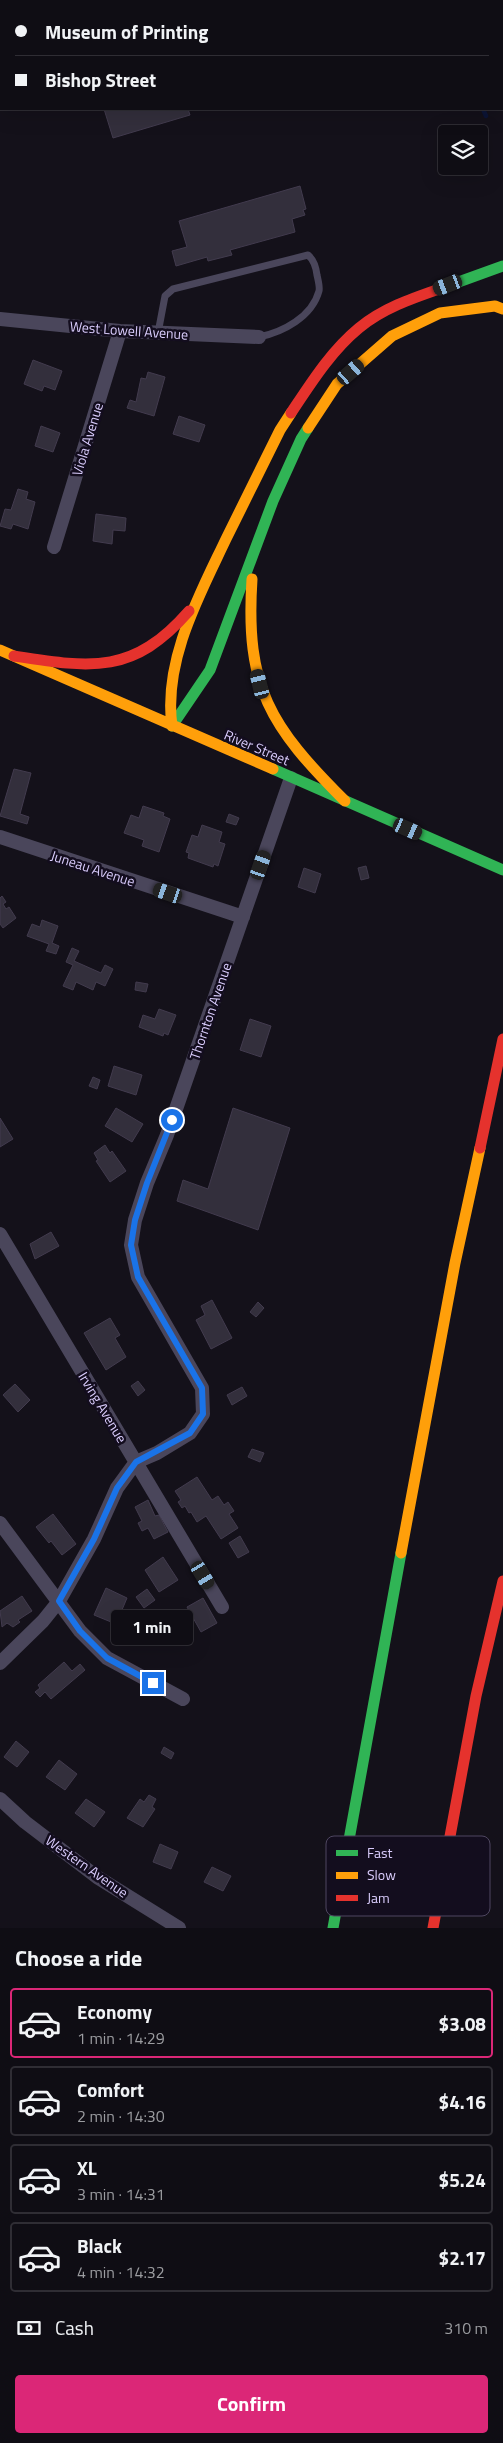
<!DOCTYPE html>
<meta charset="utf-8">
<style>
:root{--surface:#0f0d14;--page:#1d1b22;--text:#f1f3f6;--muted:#9b9ca0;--line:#2f2d34;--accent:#db2777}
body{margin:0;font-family:"Titillium Web",sans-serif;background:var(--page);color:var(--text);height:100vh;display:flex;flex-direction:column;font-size:19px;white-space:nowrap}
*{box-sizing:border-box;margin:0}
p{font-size:16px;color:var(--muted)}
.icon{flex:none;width:28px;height:28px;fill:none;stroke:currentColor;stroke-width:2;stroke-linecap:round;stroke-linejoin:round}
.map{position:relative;height:1928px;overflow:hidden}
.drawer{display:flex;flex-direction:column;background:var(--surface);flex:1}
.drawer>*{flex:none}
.banner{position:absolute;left:0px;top:0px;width:504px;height:110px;box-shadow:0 5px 20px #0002,0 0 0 1px var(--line);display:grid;align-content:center;height:110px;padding:0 15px;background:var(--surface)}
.fabs{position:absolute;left:438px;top:125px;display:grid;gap:10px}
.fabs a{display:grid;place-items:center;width:50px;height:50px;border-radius:5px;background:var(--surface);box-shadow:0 5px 20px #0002,0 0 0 1px var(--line);font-size:25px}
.end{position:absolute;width:22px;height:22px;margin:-11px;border:6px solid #1a73e8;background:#fff;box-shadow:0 0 0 2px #fff}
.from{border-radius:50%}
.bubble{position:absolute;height:35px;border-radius:5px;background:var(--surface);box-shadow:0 5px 20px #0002,0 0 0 1px var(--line);font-size:16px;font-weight:700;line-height:35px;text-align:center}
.car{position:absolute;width:15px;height:30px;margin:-15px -8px;border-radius:6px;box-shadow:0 0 4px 1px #0007;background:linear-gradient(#222 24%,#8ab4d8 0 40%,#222 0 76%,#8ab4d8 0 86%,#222 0)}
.banner b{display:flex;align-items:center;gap:18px;height:48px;font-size:19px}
.banner b+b{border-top:1px solid var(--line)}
.banner i{width:12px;height:12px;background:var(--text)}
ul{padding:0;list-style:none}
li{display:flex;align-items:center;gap:15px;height:70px;margin:0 10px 8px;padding:0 5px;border:2px solid var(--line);border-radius:5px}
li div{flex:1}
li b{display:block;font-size:19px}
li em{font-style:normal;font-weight:700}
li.active{border-color:var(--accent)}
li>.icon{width:45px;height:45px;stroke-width:1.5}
h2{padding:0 15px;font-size:22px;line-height:60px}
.pay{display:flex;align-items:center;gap:12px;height:55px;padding:0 15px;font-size:19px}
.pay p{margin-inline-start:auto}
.button{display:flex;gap:10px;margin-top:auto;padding:10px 15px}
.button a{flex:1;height:58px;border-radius:5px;background:var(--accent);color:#fff;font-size:20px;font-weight:700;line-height:58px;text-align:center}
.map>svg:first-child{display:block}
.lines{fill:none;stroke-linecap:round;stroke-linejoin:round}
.stream{stroke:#0c1536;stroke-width:4.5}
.building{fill:#332f3c;stroke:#423b4e}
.lane{stroke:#4a465b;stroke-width:7}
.street{stroke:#4a465b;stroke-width:14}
.fast{stroke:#30b455;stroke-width:11}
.slow{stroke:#ff9f0a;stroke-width:11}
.jam{stroke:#e5322d;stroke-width:11}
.route{stroke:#1a73e8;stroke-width:6}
.labels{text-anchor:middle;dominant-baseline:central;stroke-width:5;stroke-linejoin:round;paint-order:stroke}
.street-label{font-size:14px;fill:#dacdfd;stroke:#130d1e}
.key{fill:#130d1e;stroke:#4f4761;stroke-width:1}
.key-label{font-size:14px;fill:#dacdfd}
</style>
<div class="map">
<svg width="503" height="1928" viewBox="0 0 503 1928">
<rect width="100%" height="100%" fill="#14111a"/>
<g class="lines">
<!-- stream -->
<path class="stream" d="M432,0v1
M483,109l3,7"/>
</g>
<!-- building -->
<path class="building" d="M104,109h84l2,6 -77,23z
M300,186l6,23 -3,1 2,5 -13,4 3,13 -65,18 2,5 -24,6 -1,-4 -31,9 -4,-15 15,-4 -8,-26z
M33,360l29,11 -7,19 -11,-4 -2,5 -18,-7z
M148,372l17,5 -11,39 -27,-8 3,-8 6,2 5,-24 5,1z
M179,416l26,9 -6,17 -26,-8z
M41,426l19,7 -7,19 -18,-6z
M18,489l10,3 -2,7 9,3 -7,27 -15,-5 -2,5 -11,-3 5,-17 6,1z
M96,514l30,4 -1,13 -12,-1 -1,14 -19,-3z
M14,769l17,4 -11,41 9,3 -2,7 -27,-8z
M143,806l21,7 -1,3 7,3 -11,33 -17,-6 2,-6 -20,-7 7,-18 8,3z
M229,814l10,4 -3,7 -10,-3z
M202,825l20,7 -3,10 6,2 -7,22 -4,-2 -1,3 -25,-9 1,-5 -3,-1 6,-17 6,2z
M366,866l3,12 -8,2 -3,-12z
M304,868l17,6 -6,19 -17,-6z
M2,896l4,6 -3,2 3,5 3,-2 7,11 -13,10 -3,-4v-26z
M42,920l16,6 -6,17 7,3 -3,8 -10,-3 3,-7 -22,-8 5,-12 8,3z
M72,948l7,3 -5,10 27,12 4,-8 8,4 -8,17 -9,-4 -3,8 -17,-8 -3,8 -10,-4 10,-21 -7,-3z
M136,982l12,2 -2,8 -11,-2z
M159,1009l17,6 -8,20 -4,-2 -1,3 -24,-9 4,-12 12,4z
M250,1019l21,7 -10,31 -21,-7z
M114,1066l28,9 -6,20 -28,-9z
M93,1077l7,3 -3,9 -8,-3z
M116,1108l27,16 -11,18 -27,-16z
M233,1108l57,20 -32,102 -81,-29 6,-21 25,9z
M0,1118l13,21 -13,8z
M105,1145l5,8 2,-2 14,20 -16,11 -14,-21 2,-1 -4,-7z
M51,1232l8,14 -24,13 -5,-15z
M212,1300l20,38 -21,11 -15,-29 9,-5 -4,-9z
M258,1302l6,6 -8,9 -6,-5z
M110,1318l10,17 -5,3 11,19 -20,13 -22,-37z
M138,1381l7,9 -7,6 -7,-10z
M15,1384l15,16 -12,12 -15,-17z
M242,1387l5,9 -15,9 -5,-10z
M252,1449l12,4 -4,9 -12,-5z
M197,1477l15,23 6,-4 6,9 4,-3 6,9 -5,3 9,14 -17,11 -15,-23 -9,6 -6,-10 -2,1 -4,-7 -3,2 -4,-6 3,-2 -6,-9z
M148,1500l7,16 4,-1 9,17 -14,7 -6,-11 -6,3 -4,-8 4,-2 -7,-14z
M53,1514l23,30 -14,11 -11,-14 -2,2 -13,-16z
M240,1536l9,16 -11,6 -9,-15z
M163,1557l15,23 -19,12 -14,-22z
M106,1588l21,10 -11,26 -22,-9z
M147,1589l8,11 -11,8 -8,-11z
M22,1596l10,15 -14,9 2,2 -7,5 -6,-4 -5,4 -2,-16z
M203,1598l14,25 -16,9 -14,-25z
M183,1610l8,12 -13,8 -7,-12z
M64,1662l8,9 8,-7 5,6 -34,29 -6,-7 -5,5 -5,-5 5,-4 -2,-3z
M16,1741l13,11 -12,15 -13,-10z
M164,1747l10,6 -3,6 -10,-6z
M59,1760l18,14 -12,16 -19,-13z
M149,1795l7,4 -4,8 3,2 -12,18 -16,-9 13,-19 4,3z
M86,1799l19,13 -11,15 -19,-14z
M160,1844l18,8 -7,17 -18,-7z
M212,1867l19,9 -8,15 -19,-9z"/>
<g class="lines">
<!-- lane -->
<path class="lane" d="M158,333l7,-37 8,-7 135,-34c6,5 8,12 9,20 1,5 3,12 2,16 -7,26 -36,41 -60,46"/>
<!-- street -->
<path class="street" d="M0,319l120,12 139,6
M54,547l66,-216
M0,837l243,80
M0,1234l222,373
M0,1523l80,108 27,27 76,41
M0,1663l43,-42 16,-20 35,-62 23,-51 19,-26 21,-9 33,-20 13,-19 -1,-26 -64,-111 -7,-32 4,-25 12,-37 20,-48 124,-357
M0,1799l25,23 72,55 82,51"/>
<!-- fast -->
<path class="fast" d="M442,288l61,-22
M172,726l38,-56 63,-169 28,-62 7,-11
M273,769l230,101
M333,1928l68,-375"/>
<!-- slow -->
<path class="slow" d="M308,428l29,-44 55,-48 48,-23 55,-7 8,3
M252,579c-7,109 18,147 93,222
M0,650l273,119
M172,726c-9,-65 27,-130 54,-187 18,-36 36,-73 54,-109l11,-17
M401,1553l54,-290 25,-115"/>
<!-- jam -->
<path class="jam" d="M291,413c20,-30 40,-62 68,-85 24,-20 54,-30 83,-40
M14,656c78,12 119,19 175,-45
M480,1148l23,-109
M433,1928l43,-232 27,-115"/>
</g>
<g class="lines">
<!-- route -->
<path class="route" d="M153,1683l-46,-25 -27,-27 -21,-30 35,-62 23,-51 19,-26 54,-29 13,-19 -1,-26 -64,-111 -7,-32 4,-25 12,-37 25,-63"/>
</g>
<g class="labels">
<!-- street labels -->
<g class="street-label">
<text transform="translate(129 330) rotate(4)">West Lowell Avenue</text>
<text transform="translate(87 439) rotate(-73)">Viola Avenue</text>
<text transform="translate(257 747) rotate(23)">River Street</text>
<text transform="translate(93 868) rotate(18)">Juneau Avenue</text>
<text transform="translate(210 1011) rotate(-71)">Thornton Avenue</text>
<text transform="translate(103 1407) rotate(59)">Irving Avenue</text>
<text transform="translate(87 1866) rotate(35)">Western Avenue</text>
</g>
</g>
<!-- legend -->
<rect x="326" y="1836" width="164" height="80" rx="8" class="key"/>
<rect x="336" y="1850" width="22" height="6" fill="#30b455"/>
<rect x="336" y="1872" width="22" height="7" fill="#ff9f0a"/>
<rect x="336" y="1895" width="22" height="6" fill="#e5322d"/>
<g class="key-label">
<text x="367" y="1858">Fast</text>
<text x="367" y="1880">Slow</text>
<text x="367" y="1903">Jam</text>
</g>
</svg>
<div class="fabs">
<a><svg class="icon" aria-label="layers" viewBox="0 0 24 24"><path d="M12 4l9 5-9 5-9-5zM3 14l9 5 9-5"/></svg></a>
</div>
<i class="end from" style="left:172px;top:1120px"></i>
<i class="end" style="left:153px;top:1683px"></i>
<div class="bubble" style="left:111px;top:1610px;width:82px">1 min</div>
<i class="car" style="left:448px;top:285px;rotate:249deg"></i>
<i class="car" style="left:351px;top:372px;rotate:49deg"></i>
<i class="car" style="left:260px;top:684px;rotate:346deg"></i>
<i class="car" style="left:408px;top:829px;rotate:114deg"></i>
<i class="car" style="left:261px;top:865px;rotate:19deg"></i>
<i class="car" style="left:168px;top:893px;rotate:289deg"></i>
<i class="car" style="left:203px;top:1575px;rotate:149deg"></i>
<div class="banner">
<b><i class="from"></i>Museum of Printing</b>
<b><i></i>Bishop Street</b>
</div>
</div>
<section class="drawer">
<h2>Choose a ride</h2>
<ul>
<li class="active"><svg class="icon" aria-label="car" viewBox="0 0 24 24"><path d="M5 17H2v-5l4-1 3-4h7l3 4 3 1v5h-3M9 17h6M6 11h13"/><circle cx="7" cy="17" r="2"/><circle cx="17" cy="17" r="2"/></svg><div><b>Economy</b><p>1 min · 14:29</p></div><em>$3.08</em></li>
<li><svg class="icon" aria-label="car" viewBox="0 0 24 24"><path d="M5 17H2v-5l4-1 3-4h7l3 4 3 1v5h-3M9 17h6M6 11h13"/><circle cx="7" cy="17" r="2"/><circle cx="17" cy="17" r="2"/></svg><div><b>Comfort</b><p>2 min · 14:30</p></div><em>$4.16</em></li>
<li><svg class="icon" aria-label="car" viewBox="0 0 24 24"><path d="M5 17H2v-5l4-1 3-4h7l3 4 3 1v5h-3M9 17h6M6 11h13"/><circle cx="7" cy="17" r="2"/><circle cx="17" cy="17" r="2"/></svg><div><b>XL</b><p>3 min · 14:31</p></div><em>$5.24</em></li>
<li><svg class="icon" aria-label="car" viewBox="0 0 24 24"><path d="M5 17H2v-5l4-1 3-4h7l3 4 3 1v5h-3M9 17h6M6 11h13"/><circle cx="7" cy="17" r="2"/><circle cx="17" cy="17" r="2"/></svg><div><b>Black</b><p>4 min · 14:32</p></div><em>$2.17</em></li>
</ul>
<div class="pay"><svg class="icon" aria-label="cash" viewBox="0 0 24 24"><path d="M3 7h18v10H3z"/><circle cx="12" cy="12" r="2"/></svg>Cash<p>310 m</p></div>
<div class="button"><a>Confirm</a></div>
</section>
